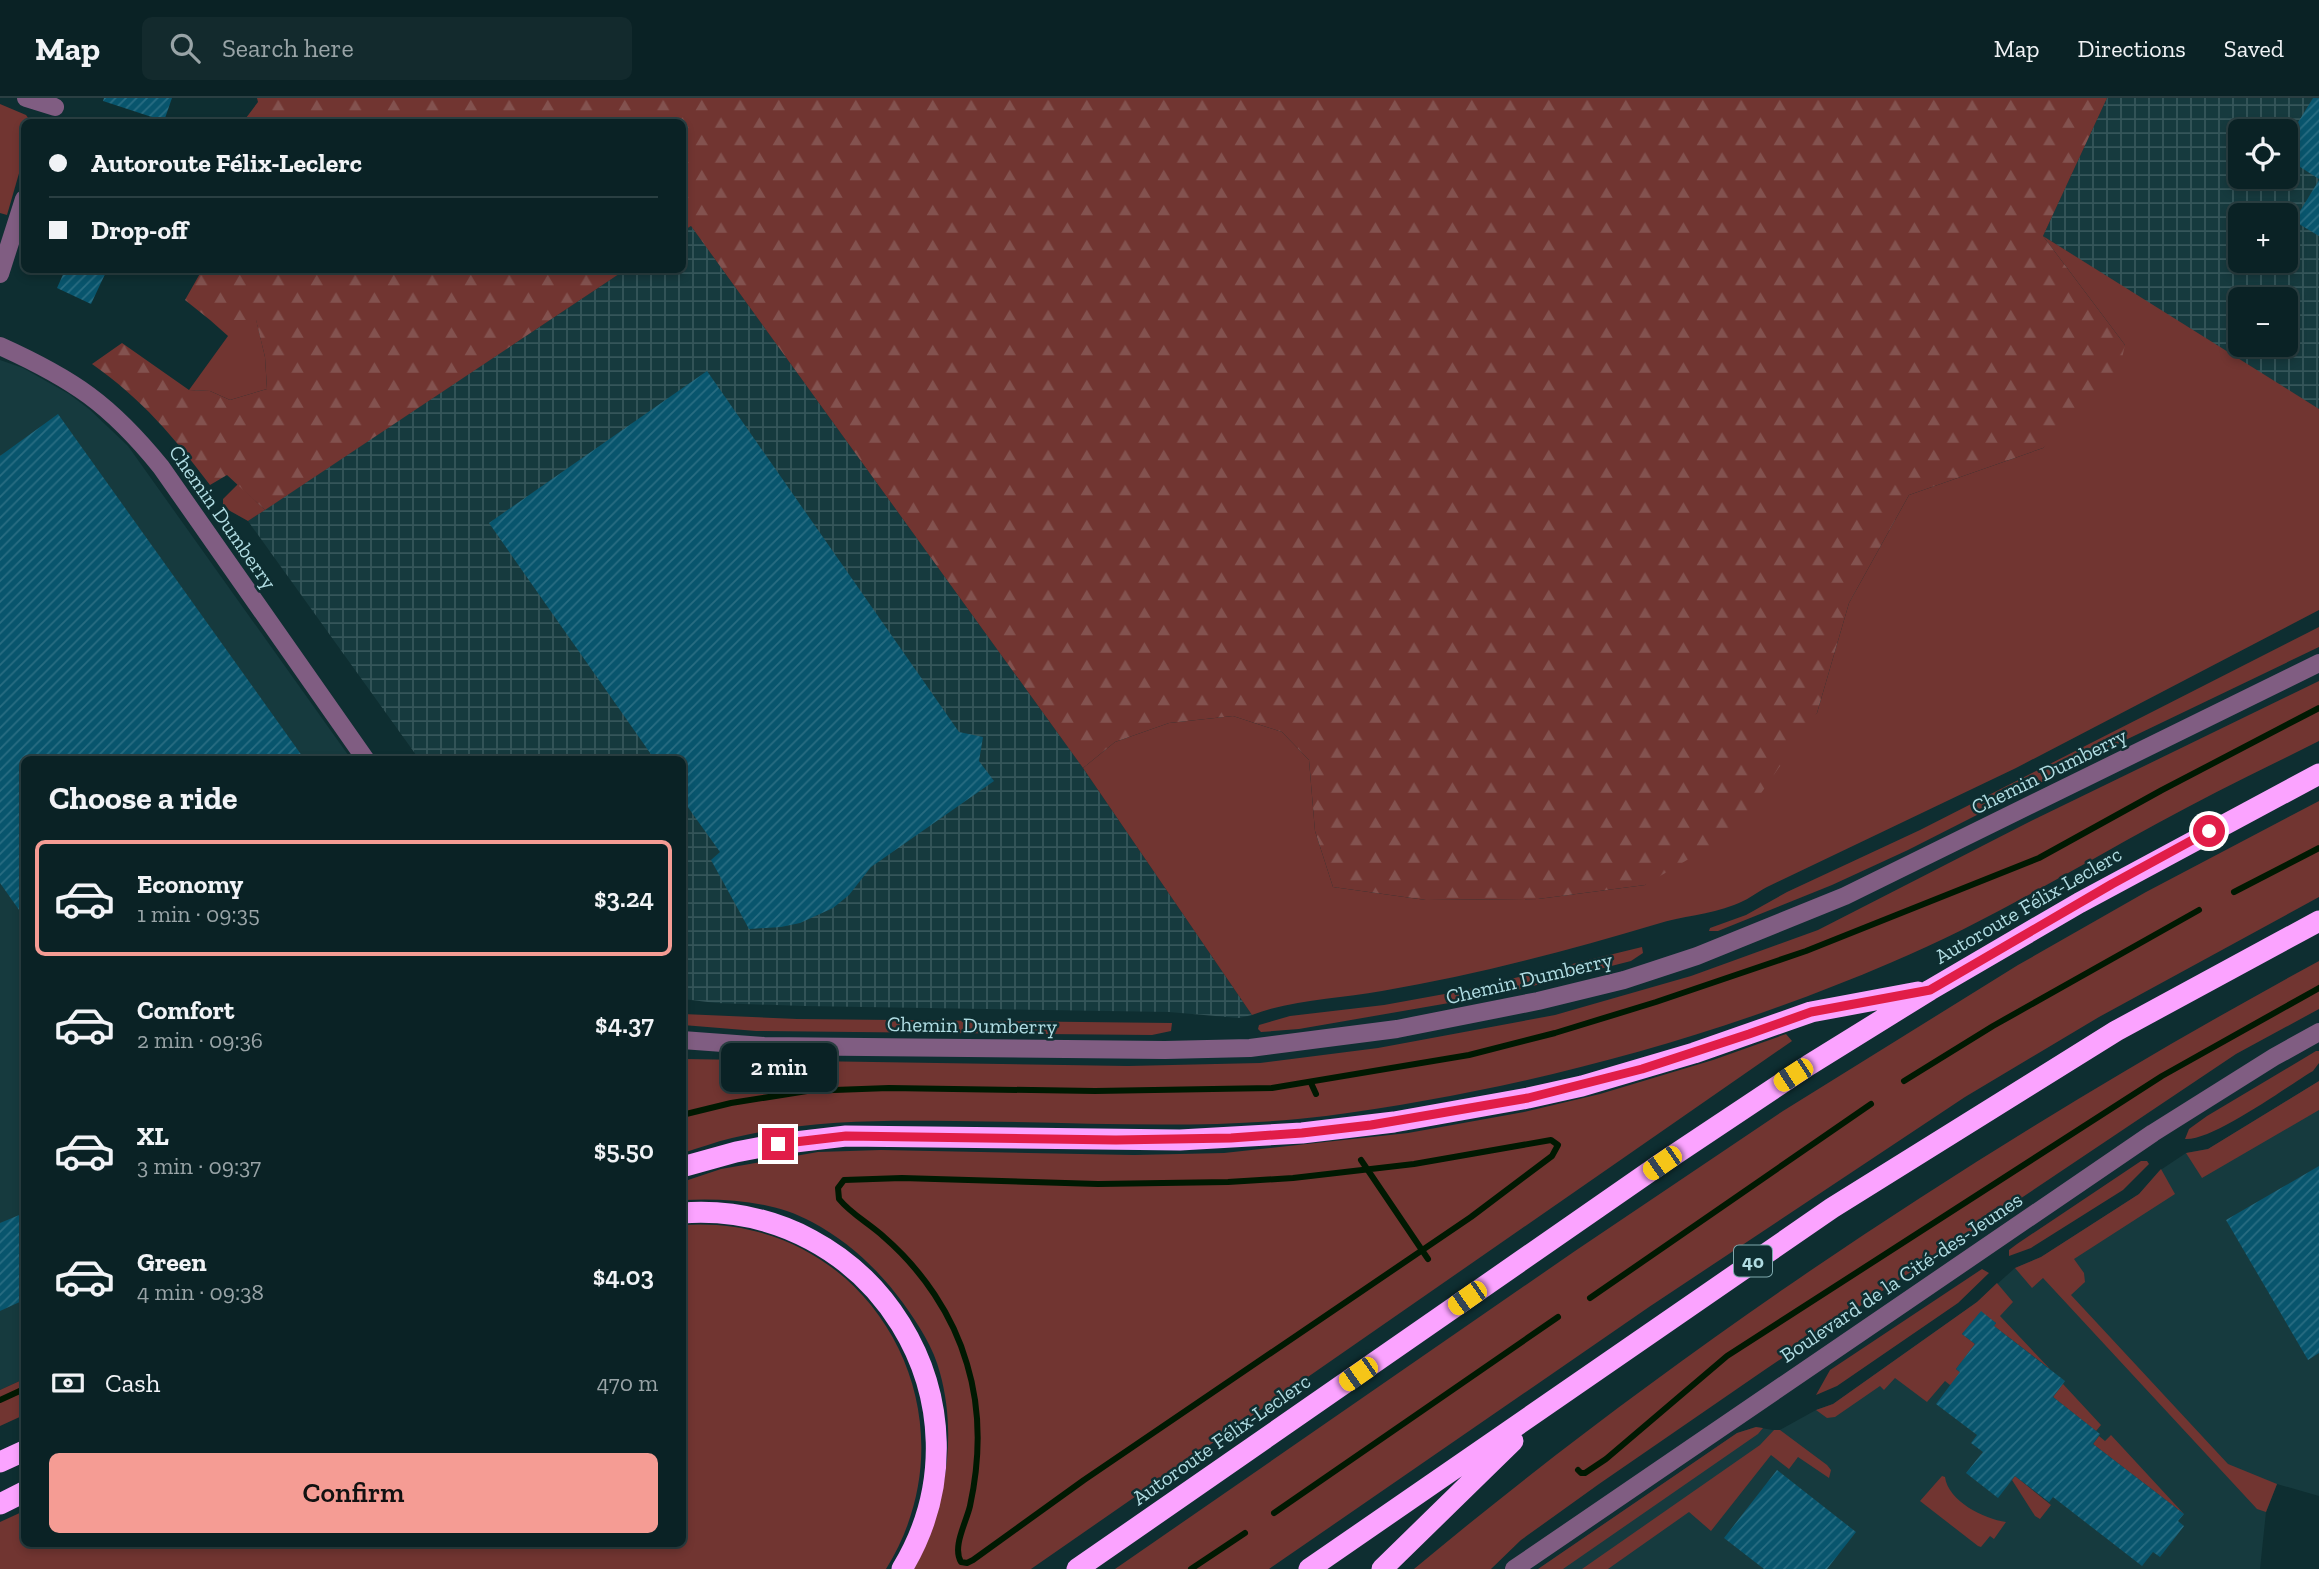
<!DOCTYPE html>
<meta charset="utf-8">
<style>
:root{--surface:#0a2225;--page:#132a2d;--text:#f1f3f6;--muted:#99a4a7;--line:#2a3f42;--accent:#f59c94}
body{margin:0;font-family:"Zilla Slab",serif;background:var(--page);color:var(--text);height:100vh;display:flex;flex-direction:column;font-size:26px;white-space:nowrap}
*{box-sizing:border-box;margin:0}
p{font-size:23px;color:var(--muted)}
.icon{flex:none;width:38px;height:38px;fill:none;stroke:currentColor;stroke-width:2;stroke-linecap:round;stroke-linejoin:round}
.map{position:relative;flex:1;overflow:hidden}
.details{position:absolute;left:21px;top:658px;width:665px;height:791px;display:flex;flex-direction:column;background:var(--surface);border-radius:10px;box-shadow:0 4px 10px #0003,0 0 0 2px var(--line)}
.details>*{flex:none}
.guide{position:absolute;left:21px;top:21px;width:665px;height:154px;border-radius:10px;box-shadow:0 4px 10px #0003,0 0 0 2px var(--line);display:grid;align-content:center;height:154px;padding:0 28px;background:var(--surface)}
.controls{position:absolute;left:2228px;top:21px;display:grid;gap:14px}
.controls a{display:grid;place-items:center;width:70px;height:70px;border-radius:10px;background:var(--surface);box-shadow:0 4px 10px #0003,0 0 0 2px var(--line);font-size:35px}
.end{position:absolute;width:32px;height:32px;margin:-16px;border:9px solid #e11d48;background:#fff;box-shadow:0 0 0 4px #fff}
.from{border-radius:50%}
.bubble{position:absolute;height:49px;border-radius:10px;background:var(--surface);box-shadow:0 4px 10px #0003,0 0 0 2px var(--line);font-size:23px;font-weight:600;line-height:49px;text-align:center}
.car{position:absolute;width:21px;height:42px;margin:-21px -10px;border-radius:9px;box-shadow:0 0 5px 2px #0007;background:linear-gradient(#f5c518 24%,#345 0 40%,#f5c518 0 76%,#345 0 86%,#f5c518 0)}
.guide b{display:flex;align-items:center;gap:24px;height:66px;font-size:26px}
.guide b+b{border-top:2px solid var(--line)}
.guide i{width:18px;height:18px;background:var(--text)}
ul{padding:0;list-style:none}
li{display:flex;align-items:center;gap:21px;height:116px;margin:0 14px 10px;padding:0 14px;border:4px solid transparent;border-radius:10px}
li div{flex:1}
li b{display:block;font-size:26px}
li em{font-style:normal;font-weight:600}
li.current{border-color:var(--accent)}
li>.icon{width:63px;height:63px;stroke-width:1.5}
h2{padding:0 28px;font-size:32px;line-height:84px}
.pay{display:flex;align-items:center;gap:18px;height:77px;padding:0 28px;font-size:26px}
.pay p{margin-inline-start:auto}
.action{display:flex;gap:14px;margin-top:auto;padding:14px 28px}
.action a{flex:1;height:80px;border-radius:10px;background:var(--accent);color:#111;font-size:28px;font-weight:600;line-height:80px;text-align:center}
header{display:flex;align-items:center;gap:42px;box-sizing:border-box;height:98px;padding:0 35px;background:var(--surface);border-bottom:2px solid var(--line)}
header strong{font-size:33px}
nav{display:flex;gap:38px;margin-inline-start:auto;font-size:24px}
.search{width:490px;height:63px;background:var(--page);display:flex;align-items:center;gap:18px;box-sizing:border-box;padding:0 24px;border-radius:10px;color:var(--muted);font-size:26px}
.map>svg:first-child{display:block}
.built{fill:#163a3e}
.industrial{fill:url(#industrial-grid);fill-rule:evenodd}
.grass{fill:#713531}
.forest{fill:url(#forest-firs)}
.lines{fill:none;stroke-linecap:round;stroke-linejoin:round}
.stream{stroke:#001902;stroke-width:6}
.building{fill:url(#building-hatch)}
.minor{stroke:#805d82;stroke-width:18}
.highway{stroke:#fba3ff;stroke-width:21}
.route{stroke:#e11d48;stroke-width:9}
.labels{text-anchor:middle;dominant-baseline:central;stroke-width:5;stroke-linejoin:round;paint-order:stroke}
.shield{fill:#0e2e31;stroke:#7fa8ad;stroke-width:2}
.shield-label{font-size:19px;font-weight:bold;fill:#b0dce2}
.street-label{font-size:21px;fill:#b0dce2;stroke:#0e2e31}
</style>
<header>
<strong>Map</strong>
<div class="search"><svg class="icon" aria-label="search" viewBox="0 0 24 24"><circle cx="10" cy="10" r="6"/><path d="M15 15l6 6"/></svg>Search here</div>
<nav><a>Map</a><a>Directions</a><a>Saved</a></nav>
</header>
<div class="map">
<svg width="2319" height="1471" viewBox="0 0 2319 1471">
<defs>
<pattern id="industrial-grid" width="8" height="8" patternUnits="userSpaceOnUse" patternTransform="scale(1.75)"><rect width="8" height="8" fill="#163a3e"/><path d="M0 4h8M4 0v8" fill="none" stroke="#35565a"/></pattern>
<pattern id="forest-firs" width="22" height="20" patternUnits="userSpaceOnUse" patternTransform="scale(1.75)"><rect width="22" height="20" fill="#713531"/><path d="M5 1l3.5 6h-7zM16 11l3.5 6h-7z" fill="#83524f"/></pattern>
<pattern id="building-hatch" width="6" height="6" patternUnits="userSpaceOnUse" patternTransform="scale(1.75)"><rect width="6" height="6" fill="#08556d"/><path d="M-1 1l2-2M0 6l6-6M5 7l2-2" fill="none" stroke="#296d82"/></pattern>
</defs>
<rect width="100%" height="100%" fill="#0e2e31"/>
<!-- built -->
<path class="built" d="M0,262l23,8 46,26 20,15 39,37 223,313 -327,1v619l-24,11z
M2319,983v415l-42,-12 -11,28 -6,57h-722l199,-136 19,-6 22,4 38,-21 17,-6 144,-102 38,-34 26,-11 98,-63 20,-23 27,-18 22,-4z"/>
<!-- industrial -->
<path class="industrial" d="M2107,0h212v315l-276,-177zM2240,33h46v46h-46zM2240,117h46v46h-46zM2240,201h46v46h-46z
M691,128l392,542 169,247 -13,3 -70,-6 -365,-6 -88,-3 -33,-4 -1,-239 -263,-1 -171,-238 377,-251h57l1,-39z"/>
<!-- grass -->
<path class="grass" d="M0,6l26,11 5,7h-7v34l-17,59 -7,-2z
M2043,138l276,173v201l-303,158 -249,119c-11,6 -21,14 -33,18 -25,10 -52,11 -77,19 -91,27 -181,51 -275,67 -43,8 -88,8 -130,24l-169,-247 32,-26 54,-19 64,-7 49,16 27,28 6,71 18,56 93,13 112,-1 107,-14 172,-172 32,-110 60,-108 134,-47 82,-103z
M256,221l9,38 2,32 -37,11 -20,-9 -21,-1 39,-54 -18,-16z
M238,386l27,26 -17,11 -25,-14v-8z
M2319,529v20l-208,100 -203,103 -76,35 -114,46h-9l1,-3 36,-13 41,-23 133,-62z
M2319,583v60c-54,27 -108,53 -161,82 -88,48 -175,101 -268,140 -180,77 -370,127 -564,153 -122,15 -248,6 -371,5 -74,-1 -151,-1 -223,17 -17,4 -33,10 -49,15v-94l445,7 132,-3 118,-15 177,-33 136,-39 127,-46 211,-108z
M2319,703v96l-220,120 -134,80 -316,210 -380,262h-154l460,-318 208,-140 235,-146 128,-73z
M1642,849l1,6 -12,8 -130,33 -202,35 -38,3 -3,-3 1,-4 31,-9 94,-11 77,-14z
M2319,863v48l-83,45 -473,317 -164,113 -78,56 -30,29h-77c278,-232 587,-435 905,-608z
M683,916l114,5 375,4 -1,8 -19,4 -396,-4 -73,-6z
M1786,936l6,7 -761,528h-117c31,-59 44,-131 26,-196 -6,-25 -22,-49 -37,-70 -24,-33 -55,-62 -91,-81 -39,-21 -86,-24 -129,-22l-1,-18 39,-13 97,-17 63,-2 253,5 90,-2 184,-20 116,-21 76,-18 113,-34z
M2316,953h3v12l-6,8c-27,16 -100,70 -128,68l4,-10 18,-13z
M2319,983v29l-117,68 -16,-25 22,-4z
M2141,1063h6l2,3 -26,26 -92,58 -22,8v-6l8,-6z
M2161,1071l14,25 -101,65 10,14 1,9 -14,13 157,169 49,20 -11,28 -9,-3 -214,-231 -11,10 -17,-20 26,-11 98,-63z
M683,1127c186,-13 300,188 203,344h-886v-47l24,-11v33h658z
M1982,1171l7,4 -31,30 -121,83 -21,9 14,-25z
M1997,1185l16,19 -13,14 50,53 -56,-43 2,-3 -15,-11 -19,22 13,10 -19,25 8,7 -14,9 -5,-4 -18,21 -32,-24 -11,12 -4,-4 -45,31 -8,1 -11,-8 17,-6 144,-102z
M24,1281v36l-24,11v-36z
M2063,1286l38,41 -5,6 -43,-34z
M1756,1329l7,1 -5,6 -195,135h-25l199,-136z
M1774,1332h6l47,35 4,5 -2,8 -31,-21 -9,12 -18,-14 -60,76 -22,-19 -81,57h-26l178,-124z
M2111,1337l73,79 -91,-70 6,-8 6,5z
M1942,1378l3,1c3,24 39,42 61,45l-12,17 -4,-3 -9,11 -3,-1 -58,-45z
M2015,1378l36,29 -11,14 -5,-3 -23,-36z"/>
<!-- forest -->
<path class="forest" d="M257,0h1850l-64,138 82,109 -9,39 -73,64 -134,47 -60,108 -32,110 -83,119 -89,53 -107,14 -112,1 -93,-13 -18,-56 -6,-71 -27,-28 -49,-16 -64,7 -54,19 -32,26 -392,-542 -8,5 -1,-109h-439l15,-20z
M202,172h423l-360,240 -38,-35 -17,10c-37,-49 -67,-85 -118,-121l30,-21 67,47 21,1 20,9 37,-11 -2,-32 -9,-37h-46l-25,-20z"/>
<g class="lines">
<!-- stream -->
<path class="stream" d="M2234,794l85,-44
M1904,983l89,-55 206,-116
M1311,985l5,11
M682,1017l49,-12 76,-12 82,-3 206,3 177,-3 197,-33 86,-22 101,-31 150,-51 233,-93 123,-68 157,-82
M1551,1042l7,5 -6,11 -81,61 -387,263 -111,80 -6,3 -6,-1c-9,-15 5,-39 9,-56 10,-46 11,-96 -3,-142 -14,-49 -45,-94 -83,-127 -14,-13 -33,-23 -45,-38l-1,-11 6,-8 58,-2 196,6 130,-2 65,-4 121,-14z
M1361,1062l67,99
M1590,1200l281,-194
M0,1302l24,-11
M1578,1372l3,3h4l21,-14 121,-103 435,-280 157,-88
M1274,1415l284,-196
M1191,1471l54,-36"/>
</g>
<!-- building -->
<path class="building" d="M104,0h68l-8,23 -61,-20z
M2313,0h6v81l-33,-21v-16z
M2319,82v56l-25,-15z
M65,172h42l-16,34 -34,-16z
M707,273l252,361 24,5 -4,24 15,20 -123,86 -22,28 -16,13 -33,15 -19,4 -32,2 -38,-69 9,-8 -38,-53v-39h-27l-166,-237z
M58,316l247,346h-281v157l-24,-34v-427z
M2319,1068v187l-11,7 -82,-140z
M24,1115v87l-24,11v-88z
M1981,1213l15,12 -2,3 71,55 -12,16 47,37 -7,10 91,70 -6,7 6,5 -24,31 -7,-5 -11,14 -89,-69 -4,5 -34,-26 -17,22 -32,-25 17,-21 -12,-9 6,-8 -41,-31 24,-32 -4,-3 19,-25 -13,-10z
M1777,1372l79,62 -29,37h-63l-40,-31z"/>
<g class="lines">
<!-- minor -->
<path class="minor" d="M26,0l29,9
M0,176l24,-75
M0,248c73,33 110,58 161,121l205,293
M682,942l82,6 401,4 85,-2 147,-19 141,-28 86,-21 73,-24 148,-60 474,-233
M1514,1471l639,-436 121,-76 45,-25"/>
<!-- highway -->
<path class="highway" d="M682,1069l54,-15 42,-8 68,-8 334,4 122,-7 92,-11 134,-24 54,-12 112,-33 117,-41 107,-20
M682,1115c191,-14 319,192 220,356
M0,1364l24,-11
M0,1406l24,-12
M1077,1471l585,-406 147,-98 121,-75 149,-87 240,-129
M1309,1471l523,-361 284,-177 203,-110
M1382,1471l131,-128"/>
</g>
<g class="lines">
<!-- route -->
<path class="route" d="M778,1046l68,-8 270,4 115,-2 71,-5 69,-8 157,-27 114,-29 107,-35 62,-22 119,-22 182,-106 97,-53"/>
</g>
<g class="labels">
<!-- shield labels -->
<rect class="shield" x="1734" y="1147.5" width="38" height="31" rx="5"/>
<g class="shield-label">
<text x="1753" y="1163">40</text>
</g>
<!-- street labels -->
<g class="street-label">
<text transform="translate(223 419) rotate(55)">Chemin Dumberry</text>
<text transform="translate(2049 673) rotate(-26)">Chemin Dumberry</text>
<text transform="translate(2028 807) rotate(-30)">Autoroute Félix-Leclerc</text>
<text transform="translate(1529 880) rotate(-13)">Chemin Dumberry</text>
<text transform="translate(972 927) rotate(1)">Chemin Dumberry</text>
<text transform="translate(1901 1179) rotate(-34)">Boulevard de la Cité-des-Jeunes</text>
<text transform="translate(1221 1341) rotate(-35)">Autoroute Félix-Leclerc</text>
</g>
</g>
</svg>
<div class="controls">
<a><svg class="icon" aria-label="locate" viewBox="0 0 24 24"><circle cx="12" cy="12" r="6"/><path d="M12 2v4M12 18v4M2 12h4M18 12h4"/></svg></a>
<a>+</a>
<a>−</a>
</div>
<i class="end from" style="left:2209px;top:733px"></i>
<i class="end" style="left:778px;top:1046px"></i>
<div class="bubble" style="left:721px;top:945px;width:116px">2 min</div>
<i class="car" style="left:1793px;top:977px;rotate:237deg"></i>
<i class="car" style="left:1662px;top:1065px;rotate:235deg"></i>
<i class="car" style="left:1467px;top:1200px;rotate:235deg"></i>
<i class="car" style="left:1358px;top:1276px;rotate:235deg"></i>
<div class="guide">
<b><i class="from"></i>Autoroute Félix-Leclerc</b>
<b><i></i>Drop-off</b>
</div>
<section class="details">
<h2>Choose a ride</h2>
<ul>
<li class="current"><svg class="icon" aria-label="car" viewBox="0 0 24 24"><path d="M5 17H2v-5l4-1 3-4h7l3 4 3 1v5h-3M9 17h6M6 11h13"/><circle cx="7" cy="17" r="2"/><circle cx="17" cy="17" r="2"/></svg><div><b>Economy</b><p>1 min · 09:35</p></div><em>$3.24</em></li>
<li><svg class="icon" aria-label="car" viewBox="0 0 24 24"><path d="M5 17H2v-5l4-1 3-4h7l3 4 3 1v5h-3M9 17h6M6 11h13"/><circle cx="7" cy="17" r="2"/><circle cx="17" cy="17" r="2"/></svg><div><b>Comfort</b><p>2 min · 09:36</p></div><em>$4.37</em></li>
<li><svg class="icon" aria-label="car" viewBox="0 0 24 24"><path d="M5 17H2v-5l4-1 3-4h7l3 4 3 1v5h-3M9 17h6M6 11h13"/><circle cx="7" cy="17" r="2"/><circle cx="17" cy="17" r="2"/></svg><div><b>XL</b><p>3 min · 09:37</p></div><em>$5.50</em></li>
<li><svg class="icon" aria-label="car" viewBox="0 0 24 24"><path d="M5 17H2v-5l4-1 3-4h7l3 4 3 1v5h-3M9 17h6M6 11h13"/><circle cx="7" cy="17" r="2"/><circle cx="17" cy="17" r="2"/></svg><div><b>Green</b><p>4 min · 09:38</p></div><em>$4.03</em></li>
</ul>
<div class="pay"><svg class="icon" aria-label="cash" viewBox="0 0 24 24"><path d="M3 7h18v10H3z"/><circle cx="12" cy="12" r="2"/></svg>Cash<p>470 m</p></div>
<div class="action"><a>Confirm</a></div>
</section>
</div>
